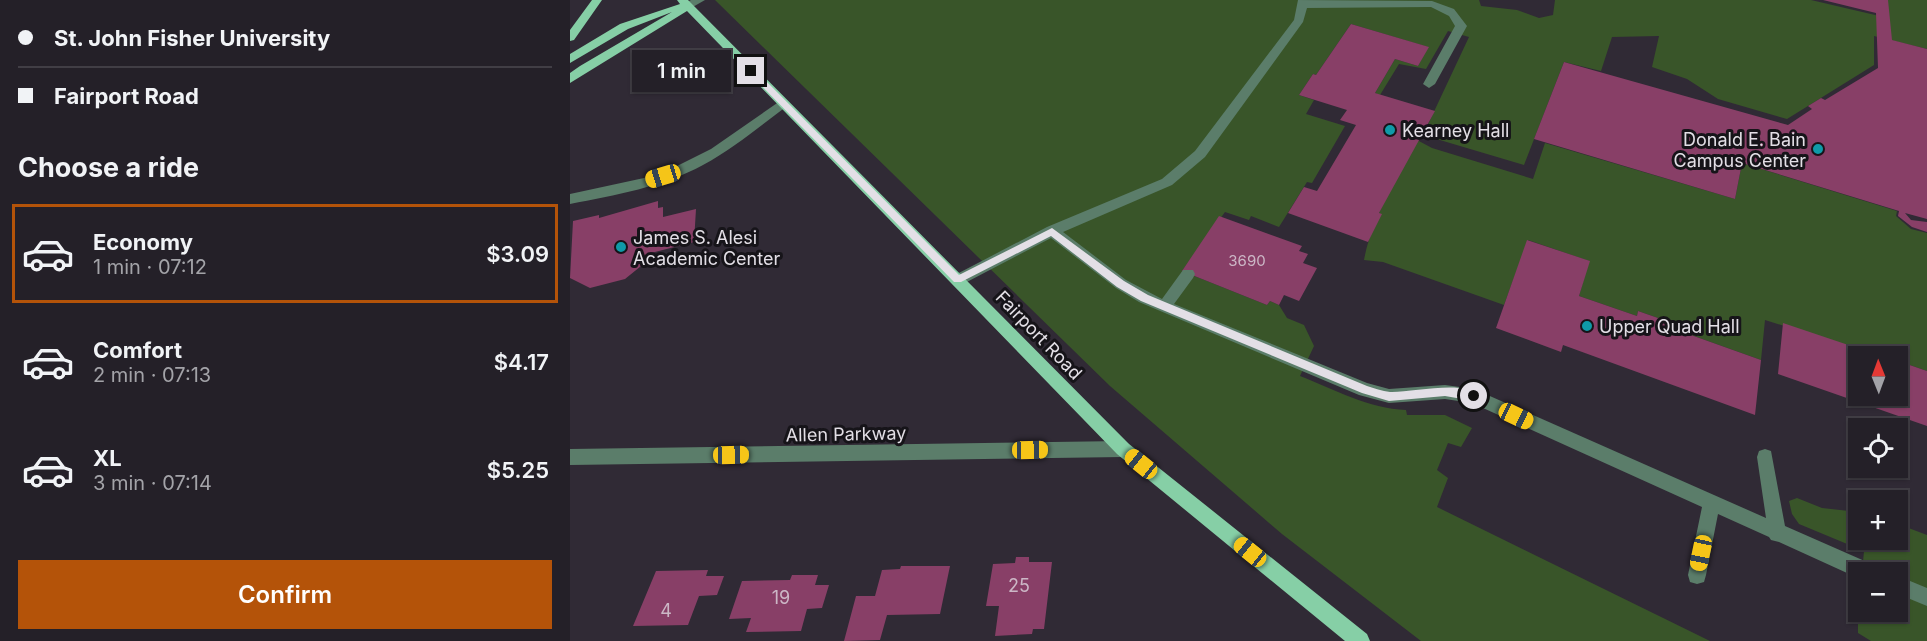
<!DOCTYPE html>
<meta charset="utf-8">
<style>
:root{--surface:#242028;--page:#302d34;--text:#f1f3f6;--muted:#a3a3a8;--line:#413e45;--accent:#b45309}
body{margin:0;font-family:Inter,sans-serif;background:var(--page);color:var(--text);height:100vh;display:flex;flex-direction:column;font-size:22px;white-space:nowrap}
*{box-sizing:border-box;margin:0}
p{font-size:20px;color:var(--muted)}
.icon{flex:none;width:33px;height:33px;fill:none;stroke:currentColor;stroke-width:2;stroke-linecap:round;stroke-linejoin:round}
.map{position:relative;flex:1;overflow:hidden}
.details{display:flex;flex-direction:column;background:var(--surface);width:570px}
.details>*{flex:none}
.top-card{display:grid;align-content:center;height:132px;padding:0 18px;background:var(--surface)}
.needle{width:39px;rotate:359deg}
.buttons{position:absolute;left:1278px;top:346px;display:grid;gap:12px}
.buttons a{display:grid;place-items:center;width:60px;height:60px;border-radius:0px;background:var(--surface);box-shadow:0 2px 4px #0004,0 0 0 2px var(--line);font-size:30px}
.end{position:absolute;width:27px;height:27px;margin:-14px;border:8px solid #e3dfe6;background:#111;box-shadow:0 0 0 3px #111}
.from{border-radius:50%}
.bubble{position:absolute;height:42px;border-radius:0px;background:var(--surface);box-shadow:0 2px 4px #0004,0 0 0 2px var(--line);font-size:20px;font-weight:600;line-height:42px;text-align:center}
.car{position:absolute;width:18px;height:36px;margin:-18px -9px;border-radius:8px;box-shadow:0 0 4px 2px #0007;background:linear-gradient(#f5c518 24%,#345 0 40%,#f5c518 0 76%,#345 0 86%,#f5c518 0)}
.top-card b{display:flex;align-items:center;gap:21px;height:57px;font-size:22px}
.top-card b+b{border-top:2px solid var(--line)}
.top-card i{width:15px;height:15px;background:var(--text)}
ul{padding:0;list-style:none}
li{display:flex;align-items:center;gap:18px;height:99px;margin:0 12px 9px;padding:0 6px;border:3px solid transparent;border-radius:0px}
li div{flex:1}
li b{display:block;font-size:22px}
li em{font-style:normal;font-weight:600}
li.active{border-color:var(--accent)}
li>.icon{width:54px;height:54px;stroke-width:1.5}
h2{padding:0 18px;font-size:27px;line-height:72px}
.cta{display:flex;gap:12px;margin-top:auto;padding:12px 18px}
.cta a{flex:1;height:69px;border-radius:0px;background:var(--accent);color:#fff;font-size:24px;font-weight:600;line-height:69px;text-align:center}
main{display:flex;flex:1;min-height:0}
.map>svg:first-child{display:block}
.green{fill:#395529}
.building{fill:#883f67}
.lines{fill:none;stroke-linecap:round;stroke-linejoin:round}
.minor{fill:#5b7d6a;fill-rule:evenodd}
.major{fill:#86cfa6;fill-rule:evenodd}
.route{fill:#e3dfe6}
.culture-dot{fill:#0f9aa8;stroke:#161419;stroke-width:2}
.labels{text-anchor:middle;dominant-baseline:central;stroke-width:6;stroke-linejoin:round;paint-order:stroke}
.number-label{font-size:15px;fill:#ccb7c6}
.poi-label{font-size:18px;fill:#e3dfe6;stroke:#161419;text-anchor:start}
.street-label{font-size:18px;fill:#e3dfe6;stroke:#161419}
.near-number-label{font-size:18px;fill:#ccb7c6}
</style>
<main>
<section class="details">
<div class="top-card">
<b><i class="from"></i>St. John Fisher University</b>
<b><i></i>Fairport Road</b>
</div>
<h2>Choose a ride</h2>
<ul>
<li class="active"><svg class="icon" aria-label="car" viewBox="0 0 24 24"><path d="M5 17H2v-5l4-1 3-4h7l3 4 3 1v5h-3M9 17h6M6 11h13"/><circle cx="7" cy="17" r="2"/><circle cx="17" cy="17" r="2"/></svg><div><b>Economy</b><p>1 min · 07:12</p></div><em>$3.09</em></li>
<li><svg class="icon" aria-label="car" viewBox="0 0 24 24"><path d="M5 17H2v-5l4-1 3-4h7l3 4 3 1v5h-3M9 17h6M6 11h13"/><circle cx="7" cy="17" r="2"/><circle cx="17" cy="17" r="2"/></svg><div><b>Comfort</b><p>2 min · 07:13</p></div><em>$4.17</em></li>
<li><svg class="icon" aria-label="car" viewBox="0 0 24 24"><path d="M5 17H2v-5l4-1 3-4h7l3 4 3 1v5h-3M9 17h6M6 11h13"/><circle cx="7" cy="17" r="2"/><circle cx="17" cy="17" r="2"/></svg><div><b>XL</b><p>3 min · 07:14</p></div><em>$5.25</em></li>
</ul>
<div class="cta"><a>Confirm</a></div>
</section>
<div class="map">
<svg width="1357" height="641" viewBox="0 0 1357 641">
<rect width="100%" height="100%" fill="#302a35"/>
<!-- green -->
<path class="green" d="M145,0h764l2,6 36,4 22,8 14,-3 2,-15h256l77,18v-18h39v49l-53,-13v29l-87,54 -69,-20 -31,-20 -35,-12 7,-31 -47,1 -11,34 -37,-9 -40,103 -101,-30 46,-98 -21,-6 -22,38 -27,-5 -19,31 -5,-2 20,-34 23,7 10,-19 -77,-23 -35,51 -3,-1 -14,21 15,5 -8,14 39,12 -33,57 -5,-1 -28,45 -28,-11 -2,4 -24,-8 -43,59 85,34 3,-4 9,4 8,13 17,7 10,21 -14,30c34,13 69,33 106,34l1,5h38l27,13 -11,19 -13,-4 -11,27 11,8 -11,29 273,134h-289l-139,-107 -172,-148z
M847,140l15,8 101,31 12,-36 190,56 7,-36 155,48 -1,5 15,13 16,4v138l-29,-10v-4h-13l-120,-37 -4,40 -84,-30 1,-5 -40,-14 -1,5 -58,-20 10,-35 -61,-21 -24,65 -121,-43 -19,-2c8,-43 33,-81 53,-120z
M1227,498l25,10 36,4v28h40v-16l29,11v106h-56l-13,-8v-26v5h40v-39h-36l2,-22 -65,-27 -7,-10 -3,-13z"/>
<!-- building -->
<path class="building" d="M1253,0h65l4,40 35,9v170l-22,-6 6,7 16,2v10l-15,-5 -14,-11 1,-5 -157,-48 -7,36 -201,-60 30,-77 224,63 24,-16 -4,-3 13,-8 4,2 53,-32 -2,-55z
M781,24l78,23 -11,19 -23,-7 -20,34 60,18 -56,102 3,1 -14,28 -80,-29 16,-26 13,4 39,-66 -16,-5 7,-10 -48,-15 14,-21 3,1z
M88,201v7l5,-1v10l33,-8 -2,33 -43,11v5l-26,21 -35,9 -20,-10 3,-57 26,-6v3z
M649,216l83,30 -3,5 9,3 -5,9 14,5 -18,33 -15,-6 -5,10 -9,-4 -3,4 -85,-34z
M957,240l63,21 -11,35 58,20 1,-5 40,14 -1,5 84,30 -6,55 -192,-70 -2,7 -65,-24z
M1213,323l101,34h-26v39h40v-35l29,10v55l-149,-52z
M446,557h13v5h23l-8,67h-11l-1,5 -37,2 4,-30h-13l7,-42 22,-1z
M331,566h49l-10,48 -53,1 -7,25 -36,1 12,-45h19l7,-26 18,-1z
M138,570l-2,6h18l-7,19 -18,1 -11,29 -55,1 23,-55z
M222,575h26l-3,10h14l-7,23 -15,1 -6,22 -55,1 5,-14 -22,1 13,-38 48,-1z"/>
<g class="lines">
<!-- minor -->
<path class="minor" d="M121,0h14l-14,8h-8v-4z
M728,0l134,1 22,8 13,17 -32,58 -6,4 -6,-4 32,-58 -6,-10 -18,-9 -124,1 -4,14 -98,135 -33,28 -109,47 63,48 36,19 21,-29h10l2,4 -2,4 -19,26 193,79 22,6 56,-4 29,4 292,129 -9,-61 2,-6 6,-2 6,2 14,75 91,40 2,7h-20v5l-79,-36 -8,-2 -2,-3 -51,-23 -12,61 -2,7 -7,2 -7,-2 -2,-7 14,-68 -230,-104 -27,-4 -56,4 -30,-8 -220,-93 -23,-14 -65,-50 -88,46h-10l-2,-4 2,-4 94,-49 115,-48 33,-28 99,-131z
M213,99l6,4 -2,3c-27,20 -53,42 -84,59 -40,22 -88,30 -133,39v-10l74,-16 33,-12 34,-17z
M553,441l6,3 2,5 -2,5 -6,3 -553,8v-16z
M1328,576l29,12v18l-29,-12z"/>
<!-- major -->
<path class="major" d="M22,0h10l-28,40 -4,1v-11z
M107,0h11l441,444 238,190 3,7h-25l-228,-187 -430,-443 -117,72v-10l10,-7 92,-54 -44,17 -58,34v-9l50,-30 60,-20z"/>
</g>
<!-- route -->
<path class="route" d="M178,69h6l205,206 93,-47 72,53 24,14 219,91c7,2 15,5 23,6 20,1 76,-13 89,4l-5,5 -29,-5 -56,5 -27,-8 -221,-92 -24,-14 -66,-51 -90,46h-7l-206,-210z"/>
<!-- markers -->
<g class="culture-dot">
<circle cx="820" cy="130" r="6"/>
<circle cx="1248" cy="149" r="6"/>
<circle cx="51" cy="247" r="6"/>
<circle cx="1017" cy="326" r="6"/>
</g>
<g class="labels">
<!-- number labels -->
<g class="number-label">
<text x="677" y="260">3690</text>
</g>
<!-- poi labels -->
<g class="poi-label">
<text x="832" y="130">Kearney Hall</text>
<text x="1236" y="139" text-anchor="end">Donald E. Bain<tspan x="1236" dy="21">Campus Center</tspan></text>
<text x="63" y="237">James S. Alesi<tspan x="63" dy="21">Academic Center</tspan></text>
<text x="1029" y="326">Upper Quad Hall</text>
</g>
<!-- street labels -->
<g class="street-label">
<text transform="translate(469 335) rotate(46)">Fairport Road</text>
<text transform="translate(276 434) rotate(-1)">Allen Parkway</text>
</g>
<!-- near-number labels -->
<g class="near-number-label">
<text x="449" y="585">25</text>
<text x="211" y="597">19</text>
<text x="96" y="610">4</text>
</g>
</g>
</svg>
<div class="buttons">
<a><svg class="needle" viewBox="-14 -14 28 28"><path d="M0-13l5 13h-10z" fill="#e53935"/><path d="M0 13l5-13h-10z" fill="#a3a3a8"/></svg></a>
<a><svg class="icon" aria-label="locate" viewBox="0 0 24 24"><circle cx="12" cy="12" r="6"/><path d="M12 2v4M12 18v4M2 12h4M18 12h4"/></svg></a>
<a>+</a>
<a>−</a>
</div>
<i class="end from" style="left:904px;top:396px"></i>
<i class="end" style="left:181px;top:71px"></i>
<div class="bubble" style="left:62px;top:50px;width:99px">1 min</div>
<i class="car" style="left:93px;top:176px;rotate:253deg"></i>
<i class="car" style="left:946px;top:416px;rotate:115deg"></i>
<i class="car" style="left:460px;top:450px;rotate:89deg"></i>
<i class="car" style="left:161px;top:455px;rotate:89deg"></i>
<i class="car" style="left:571px;top:464px;rotate:309deg"></i>
<i class="car" style="left:680px;top:552px;rotate:309deg"></i>
<i class="car" style="left:1131px;top:553px;rotate:192deg"></i>
</div>
</main>
